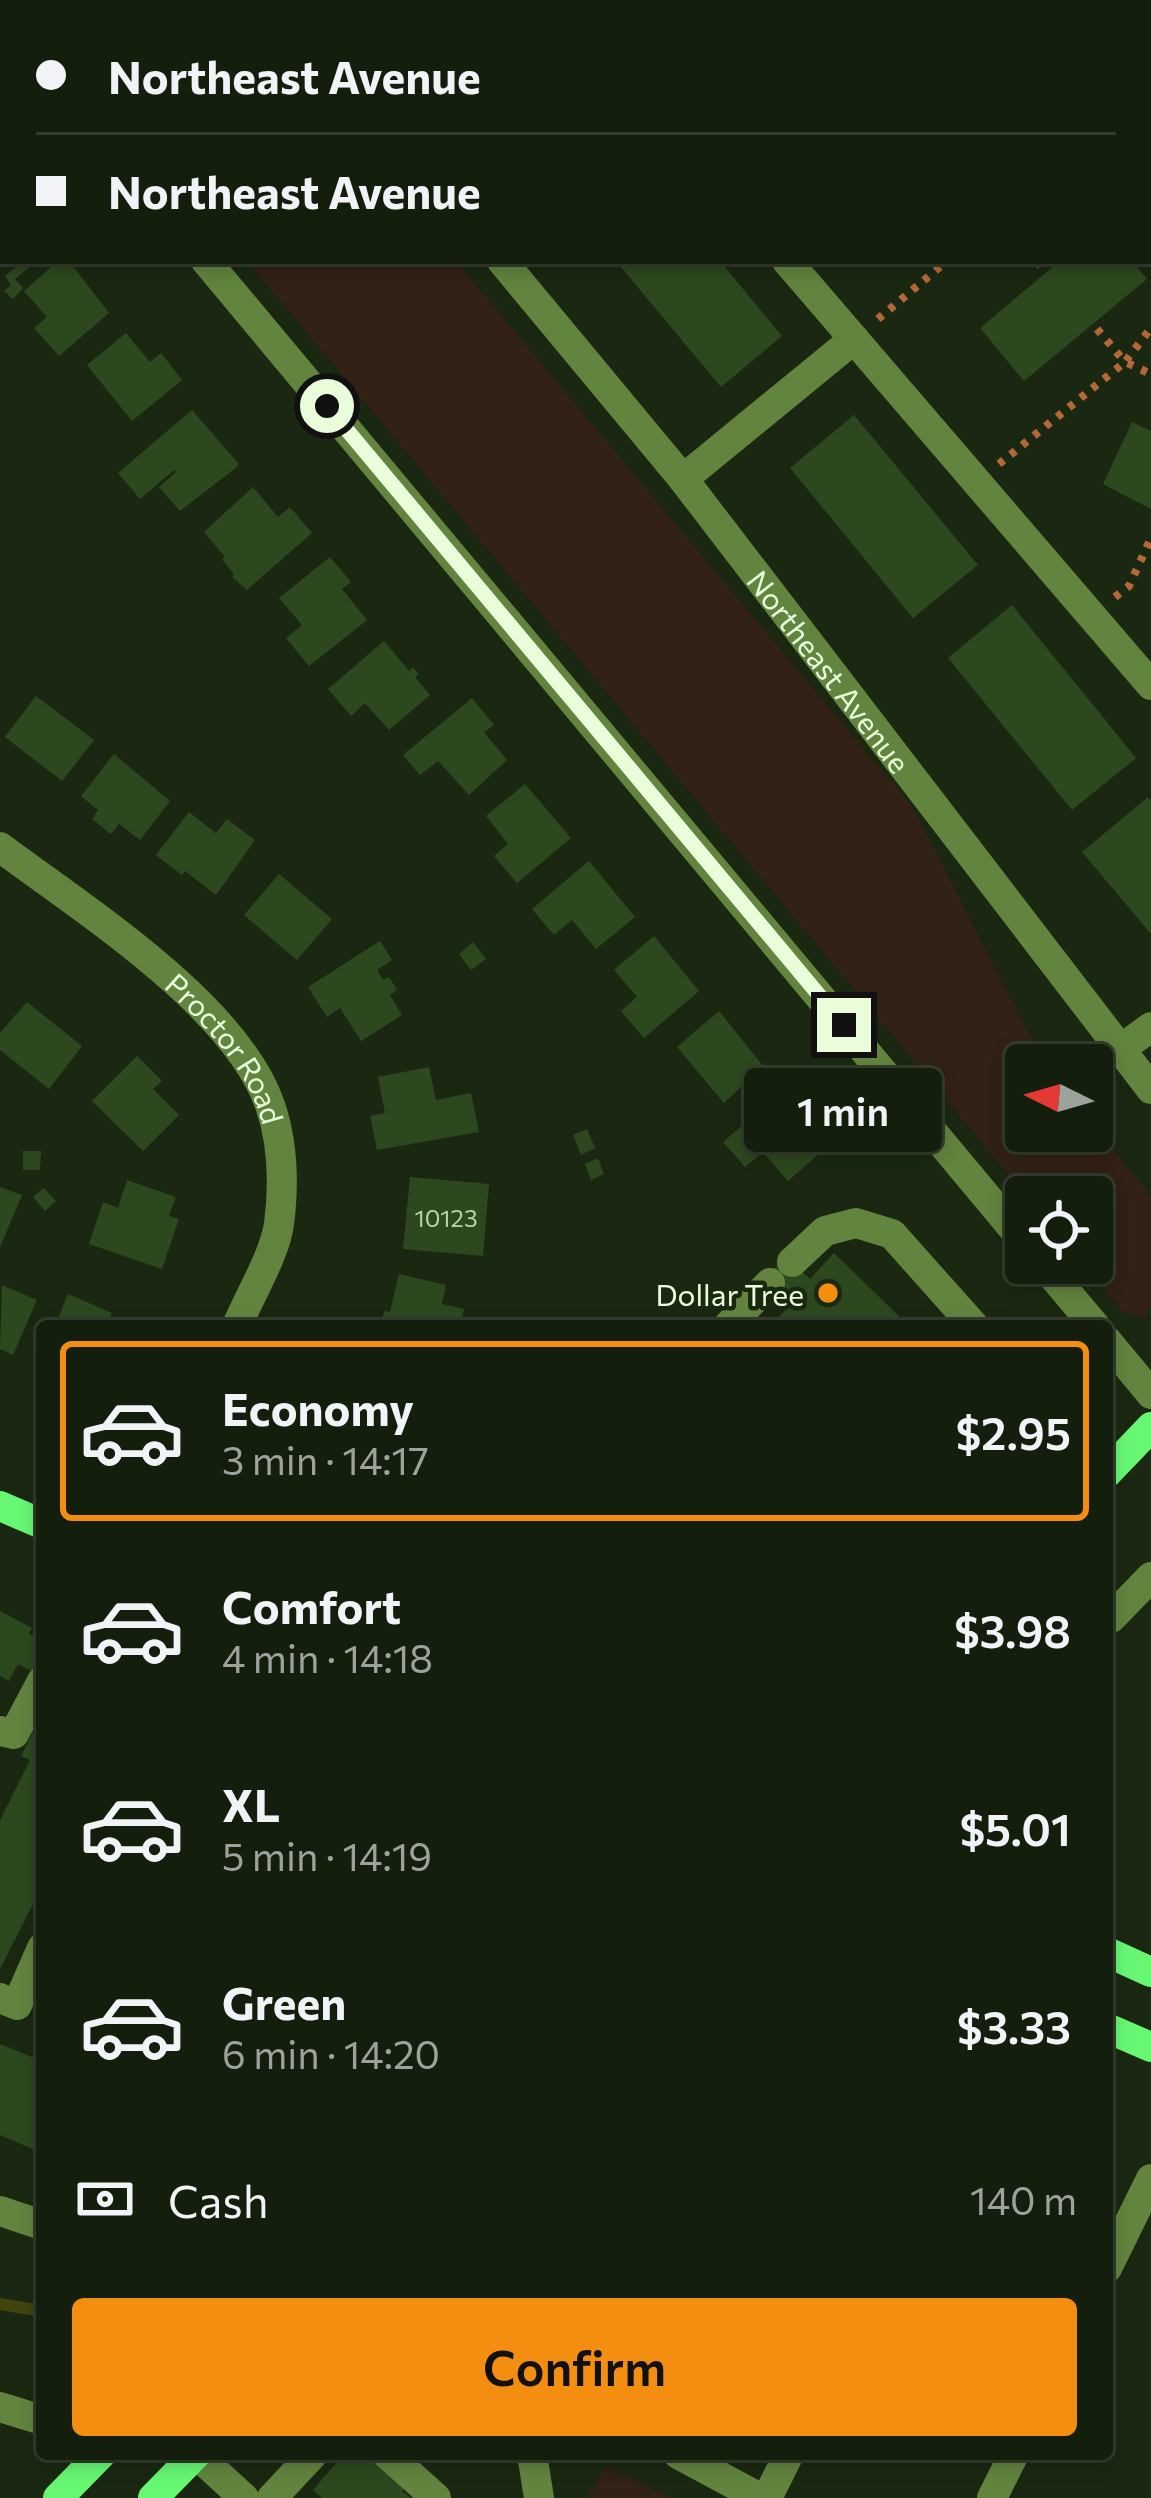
<!DOCTYPE html>
<meta charset="utf-8">
<style>
:root{--surface:#141e0d;--page:#1d2716;--text:#f1f3f6;--muted:#9da29d;--line:#333c2e;--accent:#f38e11}
body{margin:0;font-family:Commissioner,sans-serif;background:var(--page);color:var(--text);height:100vh;display:flex;flex-direction:column;font-size:45px;white-space:nowrap}
*{box-sizing:border-box;margin:0}
p{font-size:39px;color:var(--muted)}
.icon{flex:none;width:66px;height:66px;fill:none;stroke:currentColor;stroke-width:2;stroke-linecap:round;stroke-linejoin:round}
.map{position:relative;flex:1;overflow:hidden}
.side{position:absolute;left:36px;top:1320px;width:1077px;height:1140px;display:flex;flex-direction:column;background:var(--surface);border-radius:12px;box-shadow:0 6px 18px #0003,0 0 0 3px var(--line)}
.side>*{flex:none}
.top-card{position:absolute;left:0px;top:0px;width:1152px;height:264px;box-shadow:0 6px 18px #0003,0 0 0 3px var(--line);display:grid;align-content:center;height:264px;padding:0 36px;background:var(--surface)}
.needle{width:78px;rotate:275deg}
.controls{position:absolute;left:1005px;top:1044px;display:grid;gap:24px}
.controls a{display:grid;place-items:center;width:108px;height:108px;border-radius:12px;background:var(--surface);box-shadow:0 6px 18px #0003,0 0 0 3px var(--line);font-size:60px}
.end{position:absolute;width:54px;height:54px;margin:-27px;border:15px solid #e9fdda;background:#111;box-shadow:0 0 0 6px #111}
.from{border-radius:50%}
.bubble{position:absolute;height:84px;border-radius:12px;background:var(--surface);box-shadow:0 6px 18px #0003,0 0 0 3px var(--line);font-size:39px;font-weight:600;line-height:84px;text-align:center}
.top-card b{display:flex;align-items:center;gap:42px;height:114px;font-size:45px}
.top-card b+b{border-top:3px solid var(--line)}
.top-card i{width:30px;height:30px;background:var(--text)}
ul{padding:21px 0 0;list-style:none}
li{display:flex;align-items:center;gap:36px;height:180px;margin:0 24px 18px;padding:0 12px;border:6px solid transparent;border-radius:12px}
li div{flex:1}
li b{display:block;font-size:45px}
li em{font-style:normal;font-weight:600}
li.selected{border-color:var(--accent)}
li>.icon{width:108px;height:108px;stroke-width:1.5}
.pay{display:flex;align-items:center;gap:30px;height:132px;padding:0 36px;font-size:45px}
.pay p{margin-inline-start:auto}
.action{display:flex;gap:24px;margin-top:auto;padding:24px 36px}
.action a{flex:1;height:138px;border-radius:12px;background:var(--accent);color:#111;font-size:48px;font-weight:600;line-height:138px;text-align:center}
.map>svg:first-child{display:block}
.green{fill:#322115}
.lines{fill:none;stroke-linecap:round;stroke-linejoin:round}
.stream{stroke:#40450e;stroke-width:12}
.building{fill:#2d481e}
.path{stroke:#b56837;stroke-width:8;stroke-dasharray:6 9;stroke-linecap:butt}
.minor{stroke:#62843f;stroke-width:30}
.major{stroke:#67f773;stroke-width:30}
.route{stroke:#e9fdda;stroke-width:15}
.poi-dot{fill:#f38e11;stroke:#1a2811;stroke-width:4.5}
.labels{text-anchor:middle;dominant-baseline:central;stroke-width:9;stroke-linejoin:round;paint-order:stroke}
.number-label{font-size:24px;fill:#bad0ab}
.street-label{font-size:30px;fill:#e9fdda;stroke:#1a2811}
.poi-label{font-size:30px;fill:#e9fdda;stroke:#1a2811;text-anchor:end}
</style>
<div class="map">
<svg width="1151" height="2498" viewBox="0 0 1151 2498">
<rect width="100%" height="100%" fill="#1a2811"/>
<!-- green -->
<path class="green" d="M247,261h209l457,547 132,257h-19v66h66v-8l59,73v110l-8,12 -20,-6 -41,-49h10v-66h-65z
M606,2466l65,32h-85z"/>
<g class="lines">
<!-- stream -->
<path class="stream" d="M0,2304l42,7"/>
</g>
<!-- building -->
<path class="building" d="M11,261h26l-22,18 8,9 -10,11 -9,-8 7,-6 -6,-9 11,-9z
M58,261h11l40,52 -50,43 -25,-28 13,-11 -23,-26z
M629,261h91l62,75 -61,51 -100,-120z
M1060,261h72l15,18 -123,102 -44,-53z
M126,333l24,29 11,-9 21,27 -50,41 -45,-56z
M192,410l46,53 -1,4 -57,44 -21,-24 17,-15 -2,-2 -34,29 -22,-26z
M854,415l124,150 -65,53 -123,-150z
M1132,422l19,9v78l-48,-25z
M253,487l25,30 12,-10 22,26 -65,57 -14,-12v-5l-11,-14 3,-2 -21,-25z
M330,557l21,25 -9,7 25,31 -58,46 -23,-28 16,-13 -23,-27z
M1012,605l124,153 -64,52 -124,-152z
M384,641l25,30 4,-4 6,7 -4,3 15,18 -41,35 -24,-27 -14,13 -23,-27z
M36,696l58,44 -32,41 -57,-44z
M472,698l22,27 -10,7 23,28 -38,35 -31,-34 -18,14 -17,-20z
M114,754l56,47 -30,39 -21,-16 -8,10 -19,-15 6,-9 -17,-14z
M525,784l46,54 -54,45 -23,-27 14,-12 -22,-28z
M1148,797l3,4v133l-69,-82z
M189,812l27,21 11,-14 28,21 -39,55 -31,-24 -3,4 -26,-20z
M589,861l46,56 -39,32 -24,-29 -18,15 -22,-26z
M279,874l53,45 -35,41 -53,-45z
M654,936l45,55 -55,47 -23,-27 16,-14 -23,-27z
M380,941l12,19 -15,10 6,10 6,-3 8,13 -7,5 12,20 -41,26 -21,-33 -13,9 -19,-30z
M473,942l13,17 -15,11 -12,-16z
M27,1002l55,44 -33,43 -49,-39v-17z
M719,1011l44,55 -39,37 -47,-56z
M137,1056l25,25 -9,8 26,26 -36,36 -51,-50z
M429,1067l7,33 35,-7 8,39 -102,18 -7,-34 15,-3 -7,-36z
M781,1091l47,55 -40,35 -25,-29 -18,15 -22,-25z
M587,1129l8,19 -14,7 -8,-20z
M23,1151h18l-1,19h-17z
M598,1158l6,16 -13,6 -6,-16z
M410,1177l79,7 -6,72 -80,-7z
M127,1180l49,17 -7,19 10,3 -17,50 -73,-25 14,-42 15,6z
M0,1187l22,8 -22,52z
M44,1188l12,13 -11,10 -12,-14z
M834,1253l75,73h-139l21,-22 -26,-26 21,-22 24,23z
M399,1274l47,11 -4,19 22,5 -4,17h-79l3,-15 6,1z
M2,1285l35,15 -24,55 -13,-6z
M68,1294l44,19 -6,13h-51z
M0,1611l32,17 -3,6 13,6v20l-7,13 -17,-9 -9,17 -9,-5z
M42,1723v163l-42,83v-149l30,-60 -9,-4 16,-32z
M0,2044l42,17v92l-42,-18z
M344,2454l11,7 6,-7h8l23,20 20,6 -10,11 9,7h-89l-9,-8z"/>
<g class="lines">
<!-- path -->
<path class="path" d="M821,0l3,3
M1149,115l2,2
M1037,261l5,6
M878,319l69,-58
M1097,329l28,33 26,-34
M999,464l126,-102 26,12
M1115,597l14,-11 22,-48"/>
<!-- minor -->
<g class="minor">
<path d="M286,0l3,3"/>
<path d="M707,3l4,-3"/>
<path d="M0,14l3,4"/>
<path d="M206,261l820,983"/>
<path id="s1" d="M502,261l181,218 468,610"/>
<path d="M787,261l364,424"/>
<path d="M683,479l171,-140"/>
<path id="s2" d="M0,847c84,63 235,158 270,258 13,38 14,80 9,119 -4,30 -30,73 -42,102"/>
<path d="M1121,1049l30,-22"/>
<path d="M792,1262l33,-31 31,-8 36,11 82,92"/>
<path d="M1042,1263l53,63"/>
<path d="M728,1326l42,-43"/>
<path d="M1107,1341l44,53"/>
<path d="M1107,1614l4,4 40,-41"/>
<path d="M0,1731l14,3 28,-53"/>
<path d="M0,1998l17,7 25,-57"/>
<path d="M0,2211l42,14"/>
<path d="M1107,2268l44,-89"/>
<path d="M0,2407l42,13"/>
<path d="M196,2454l48,44"/>
<path d="M387,2454l49,44"/>
<path d="M532,2454l7,44"/>
<path d="M678,2454l82,44"/>
<path d="M272,2498l41,-44"/>
<path d="M767,2498l22,-44"/>
<path d="M992,2498l22,-44"/>
</g>
<!-- major -->
<path class="major" d="M1107,1473l44,-46
M0,1506l42,18
M1107,1952l44,20
M1107,2028l44,19
M58,2498l43,-44
M153,2498l43,-44"/>
</g>
<g class="lines">
<!-- route -->
<path class="route" d="M327,406l517,619"/>
</g>
<!-- markers -->
<circle class="poi-dot" cx="828" cy="1293" r="12"/>
<g class="labels">
<!-- number labels -->
<g class="number-label">
<text x="446" y="1217">10123</text>
</g>
<!-- street labels -->
<g class="street-label">
<text stroke="none"><textPath href="#s1" startOffset="525">Northeast Avenue</textPath></text>
<text stroke="none"><textPath href="#s2" startOffset="306">Proctor Road</textPath></text>
</g>
<!-- poi labels -->
<g class="poi-label">
<text x="804" y="1293">Dollar Tree</text>
</g>
</g>
</svg>
<div class="controls">
<a><svg class="needle" viewBox="-14 -14 28 28"><path d="M0-13l5 13h-10z" fill="#e53935"/><path d="M0 13l5-13h-10z" fill="#9da29d"/></svg></a>
<a><svg class="icon" aria-label="locate" viewBox="0 0 24 24"><circle cx="12" cy="12" r="6"/><path d="M12 2v4M12 18v4M2 12h4M18 12h4"/></svg></a>
</div>
<i class="end from" style="left:327px;top:406px"></i>
<i class="end" style="left:844px;top:1025px"></i>
<div class="bubble" style="left:744px;top:1068px;width:198px">1 min</div>
<div class="top-card">
<b><i class="from"></i>Northeast Avenue</b>
<b><i></i>Northeast Avenue</b>
</div>
<section class="side">
<ul>
<li class="selected"><svg class="icon" aria-label="car" viewBox="0 0 24 24"><path d="M5 17H2v-5l4-1 3-4h7l3 4 3 1v5h-3M9 17h6M6 11h13"/><circle cx="7" cy="17" r="2"/><circle cx="17" cy="17" r="2"/></svg><div><b>Economy</b><p>3 min · 14:17</p></div><em>$2.95</em></li>
<li><svg class="icon" aria-label="car" viewBox="0 0 24 24"><path d="M5 17H2v-5l4-1 3-4h7l3 4 3 1v5h-3M9 17h6M6 11h13"/><circle cx="7" cy="17" r="2"/><circle cx="17" cy="17" r="2"/></svg><div><b>Comfort</b><p>4 min · 14:18</p></div><em>$3.98</em></li>
<li><svg class="icon" aria-label="car" viewBox="0 0 24 24"><path d="M5 17H2v-5l4-1 3-4h7l3 4 3 1v5h-3M9 17h6M6 11h13"/><circle cx="7" cy="17" r="2"/><circle cx="17" cy="17" r="2"/></svg><div><b>XL</b><p>5 min · 14:19</p></div><em>$5.01</em></li>
<li><svg class="icon" aria-label="car" viewBox="0 0 24 24"><path d="M5 17H2v-5l4-1 3-4h7l3 4 3 1v5h-3M9 17h6M6 11h13"/><circle cx="7" cy="17" r="2"/><circle cx="17" cy="17" r="2"/></svg><div><b>Green</b><p>6 min · 14:20</p></div><em>$3.33</em></li>
</ul>
<div class="pay"><svg class="icon" aria-label="cash" viewBox="0 0 24 24"><path d="M3 7h18v10H3z"/><circle cx="12" cy="12" r="2"/></svg>Cash<p>140 m</p></div>
<div class="action"><a>Confirm</a></div>
</section>
</div>
